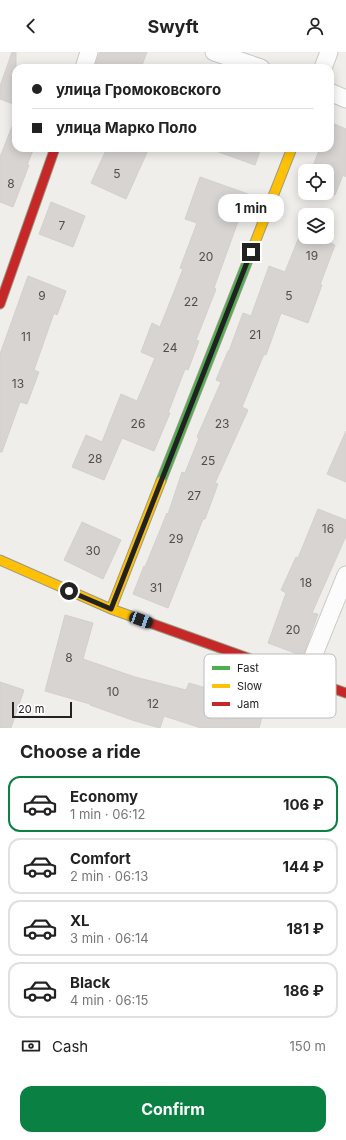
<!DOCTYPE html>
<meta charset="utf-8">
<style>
:root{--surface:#fff;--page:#f2f2f2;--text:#222;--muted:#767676;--line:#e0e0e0;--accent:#0b8043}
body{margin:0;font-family:Inter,sans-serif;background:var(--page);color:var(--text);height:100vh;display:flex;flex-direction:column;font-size:15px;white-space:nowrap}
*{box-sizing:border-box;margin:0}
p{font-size:13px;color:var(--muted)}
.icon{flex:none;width:22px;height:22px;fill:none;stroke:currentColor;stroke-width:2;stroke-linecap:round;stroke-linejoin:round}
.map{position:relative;height:676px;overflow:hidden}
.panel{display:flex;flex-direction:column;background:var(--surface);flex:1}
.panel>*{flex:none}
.top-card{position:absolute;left:12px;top:12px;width:322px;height:88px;border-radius:12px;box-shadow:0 2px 10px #0003;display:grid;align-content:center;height:88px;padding:0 20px;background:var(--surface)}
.fabs{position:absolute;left:298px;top:112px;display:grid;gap:8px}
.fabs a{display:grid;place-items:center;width:36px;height:36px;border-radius:8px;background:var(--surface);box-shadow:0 2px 10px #0003;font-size:20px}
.scale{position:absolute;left:12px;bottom:10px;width:60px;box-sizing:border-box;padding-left:4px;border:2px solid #222;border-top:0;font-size:11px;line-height:14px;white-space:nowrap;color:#222;-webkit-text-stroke:3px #fff;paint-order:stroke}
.end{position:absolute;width:18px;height:18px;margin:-9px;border:5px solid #222;background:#fff;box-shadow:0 0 0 2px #fff}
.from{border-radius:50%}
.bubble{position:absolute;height:28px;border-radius:12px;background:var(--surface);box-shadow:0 2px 10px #0003;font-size:13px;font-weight:700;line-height:28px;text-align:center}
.car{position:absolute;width:12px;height:24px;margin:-12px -6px;border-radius:5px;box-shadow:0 0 3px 1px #0007;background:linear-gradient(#222 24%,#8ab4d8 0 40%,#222 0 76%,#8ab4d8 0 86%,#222 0)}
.top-card b{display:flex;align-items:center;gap:14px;height:38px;font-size:15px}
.top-card b+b{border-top:1px solid var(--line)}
.top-card i{width:10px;height:10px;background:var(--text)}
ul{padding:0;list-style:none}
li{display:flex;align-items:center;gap:12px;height:56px;margin:0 8px 6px;padding:0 12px;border:2px solid var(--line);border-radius:12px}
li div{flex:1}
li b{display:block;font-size:15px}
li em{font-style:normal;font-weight:700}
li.active{border-color:var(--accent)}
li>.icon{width:36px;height:36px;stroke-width:1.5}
h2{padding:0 20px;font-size:18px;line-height:48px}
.pay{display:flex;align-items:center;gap:10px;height:44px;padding:0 20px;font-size:15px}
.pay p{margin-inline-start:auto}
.button{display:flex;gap:8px;margin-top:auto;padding:8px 20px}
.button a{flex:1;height:46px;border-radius:12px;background:var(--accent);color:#fff;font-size:16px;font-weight:700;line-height:46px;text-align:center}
header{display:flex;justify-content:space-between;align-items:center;height:52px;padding:0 20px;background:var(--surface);font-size:18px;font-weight:700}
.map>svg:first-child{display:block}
.building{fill:#d7d4d2;stroke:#d3d0cc}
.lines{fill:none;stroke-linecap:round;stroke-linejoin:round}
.street-casing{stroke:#c9c8c7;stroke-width:19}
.fast-casing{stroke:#999a82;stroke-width:11}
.slow-casing{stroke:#999a82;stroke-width:11}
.jam-casing{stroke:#999a82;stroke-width:11}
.street{stroke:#fdfcfc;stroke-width:17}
.fast{stroke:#4caf50;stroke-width:9}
.slow{stroke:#ffc107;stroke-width:9}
.jam{stroke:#c62828;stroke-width:9}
.route{stroke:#222;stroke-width:5}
.labels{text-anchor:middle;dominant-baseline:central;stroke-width:3;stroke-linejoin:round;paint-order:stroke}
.number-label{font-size:12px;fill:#4f4e4e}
.key{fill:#fff;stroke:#bdbdbd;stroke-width:1}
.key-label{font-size:11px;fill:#222}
</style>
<header><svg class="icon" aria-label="back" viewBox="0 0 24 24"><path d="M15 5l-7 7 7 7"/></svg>Swyft<svg class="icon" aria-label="person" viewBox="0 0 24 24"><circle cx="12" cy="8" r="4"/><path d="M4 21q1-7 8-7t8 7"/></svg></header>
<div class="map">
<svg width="346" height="676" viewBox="0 0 346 676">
<rect width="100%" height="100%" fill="#f0eeeb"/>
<!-- building -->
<path class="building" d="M12,0h4v53l-16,-6v-13z
M100,0h47l-6,16h-47z
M15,67l1,29h18l-7,17h2l-16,42 -13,-5v-45z
M330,70l16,7v48l-3,-2 -8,20 -8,-3v-21h-16l9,-23h10z
M107,96h42l-23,51 -35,-16z
M213,96h48l-6,17 -42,-15z
M200,125l48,17 -34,94 2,1 -20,51 3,1 -11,29 -3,-1 -17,44h2l-16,38 -32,-13 -18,42 -32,-13 14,-32 16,7 19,-48 16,7 18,-43 -14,-6 11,-29 8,4 23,-58 -3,-1 17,-45 -12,-4z
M51,150l34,14 -12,31 -34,-13z
M305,170v15h15l-1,1 16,7 -15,40h2l-14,38 -27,-10 -15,42 -2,-1 -22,53 6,3 -33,73 3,1 -13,35h-2l-35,89 -35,-14 11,-28 1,1 22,-54 1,1 14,-42 3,1 14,-35 -2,-1 24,-55 -5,-2 12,-29h1l14,-38 8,3 18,-50 16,6z
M28,224l38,15 -9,24 -3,-2 -20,57 5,2 -12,32 -7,-2 -18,50h-2v-98z
M346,379v51l-19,-8z
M318,457l28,11v16l-34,77 6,1 -15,42 -35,-13 18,-50 -5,-3 15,-33 2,1z
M82,470l39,18 -18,39 -39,-19z
M65,563l28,8 -10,36 52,18 51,13 3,-7 37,11 -2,4 40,12 -5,18h-58l-37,-12 -4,12 -25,-7 -45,-16v-1l-45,-13z
M0,630l24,8 -13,38h-11z"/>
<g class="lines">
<defs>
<path id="street" d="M214,0l47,16
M84,16l5,-16
M323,16l6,-16
M330,40l16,7
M304,627l42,-104"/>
<path id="fast" d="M161,429l91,-231"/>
<path id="slow" d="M252,198l40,-102
M0,508l111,49 28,10
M111,557l50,-128"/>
<path id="jam" d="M0,252l55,-156
M139,567l207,74"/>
</defs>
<!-- street casing -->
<use href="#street" class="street-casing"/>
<!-- fast casing -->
<use href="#fast" class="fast-casing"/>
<!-- slow casing -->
<use href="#slow" class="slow-casing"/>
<!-- jam casing -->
<use href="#jam" class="jam-casing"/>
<!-- street -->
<use href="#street" class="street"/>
<!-- fast -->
<use href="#fast" class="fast"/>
<!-- slow -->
<use href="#slow" class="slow"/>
<!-- jam -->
<use href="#jam" class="jam"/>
</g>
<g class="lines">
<!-- route -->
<path class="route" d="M69,539l42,18 140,-357"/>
</g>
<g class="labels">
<!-- number labels -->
<g class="number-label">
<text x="117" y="121">5</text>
<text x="11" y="131">8</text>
<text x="62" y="173">7</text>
<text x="312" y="203">19</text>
<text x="206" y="204">20</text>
<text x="42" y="243">9</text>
<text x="289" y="243">5</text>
<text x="191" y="249">22</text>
<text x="255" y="282">21</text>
<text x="26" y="284">11</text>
<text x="170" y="295">24</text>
<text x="18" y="331">13</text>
<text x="138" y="371">26</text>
<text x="222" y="371">23</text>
<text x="95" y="406">28</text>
<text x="208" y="408">25</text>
<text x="194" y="443">27</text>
<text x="328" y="476">16</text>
<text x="176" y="486">29</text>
<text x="93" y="498">30</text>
<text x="306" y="530">18</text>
<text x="156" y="535">31</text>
<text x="293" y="577">20</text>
<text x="69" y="605">8</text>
<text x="113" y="639">10</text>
<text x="153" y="651">12</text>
</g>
</g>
<!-- legend -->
<rect x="204" y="602" width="132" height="64" rx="6" class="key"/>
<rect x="212" y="614" width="18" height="4" fill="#4caf50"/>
<rect x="212" y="632" width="18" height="4" fill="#ffc107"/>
<rect x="212" y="650" width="18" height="4" fill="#c62828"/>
<g class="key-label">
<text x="237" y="620">Fast</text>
<text x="237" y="638">Slow</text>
<text x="237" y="656">Jam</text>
</g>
</svg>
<div class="fabs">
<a><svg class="icon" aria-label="locate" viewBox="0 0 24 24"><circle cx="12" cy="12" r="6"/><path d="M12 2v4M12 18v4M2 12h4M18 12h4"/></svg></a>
<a><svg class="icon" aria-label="layers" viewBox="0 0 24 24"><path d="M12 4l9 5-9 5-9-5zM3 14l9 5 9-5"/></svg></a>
</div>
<div class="scale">20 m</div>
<i class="end from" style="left:69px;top:539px"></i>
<i class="end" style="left:251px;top:200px"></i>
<div class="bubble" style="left:218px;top:142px;width:66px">1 min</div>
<i class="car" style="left:141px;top:568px;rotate:110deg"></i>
<div class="top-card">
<b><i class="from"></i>улица Громоковского</b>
<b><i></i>улица Марко Поло</b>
</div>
</div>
<section class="panel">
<h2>Choose a ride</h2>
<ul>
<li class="active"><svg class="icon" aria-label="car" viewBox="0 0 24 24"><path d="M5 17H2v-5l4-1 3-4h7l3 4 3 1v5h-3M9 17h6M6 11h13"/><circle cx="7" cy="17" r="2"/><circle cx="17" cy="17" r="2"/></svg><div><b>Economy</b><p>1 min · 06:12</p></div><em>106 ₽</em></li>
<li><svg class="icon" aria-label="car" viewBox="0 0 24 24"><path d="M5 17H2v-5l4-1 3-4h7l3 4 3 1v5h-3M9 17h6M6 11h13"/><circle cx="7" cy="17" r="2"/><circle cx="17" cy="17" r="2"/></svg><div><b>Comfort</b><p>2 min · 06:13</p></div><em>144 ₽</em></li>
<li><svg class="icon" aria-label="car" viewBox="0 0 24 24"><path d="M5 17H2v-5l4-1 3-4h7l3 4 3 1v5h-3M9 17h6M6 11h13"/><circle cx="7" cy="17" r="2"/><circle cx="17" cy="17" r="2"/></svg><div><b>XL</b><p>3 min · 06:14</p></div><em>181 ₽</em></li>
<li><svg class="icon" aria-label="car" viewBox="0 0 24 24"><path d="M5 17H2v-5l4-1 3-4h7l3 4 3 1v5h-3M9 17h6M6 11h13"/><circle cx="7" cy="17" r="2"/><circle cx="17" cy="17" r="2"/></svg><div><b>Black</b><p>4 min · 06:15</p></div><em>186 ₽</em></li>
</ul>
<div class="pay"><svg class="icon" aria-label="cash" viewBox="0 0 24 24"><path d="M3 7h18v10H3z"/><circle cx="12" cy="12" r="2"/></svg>Cash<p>150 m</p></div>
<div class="button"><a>Confirm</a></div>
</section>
